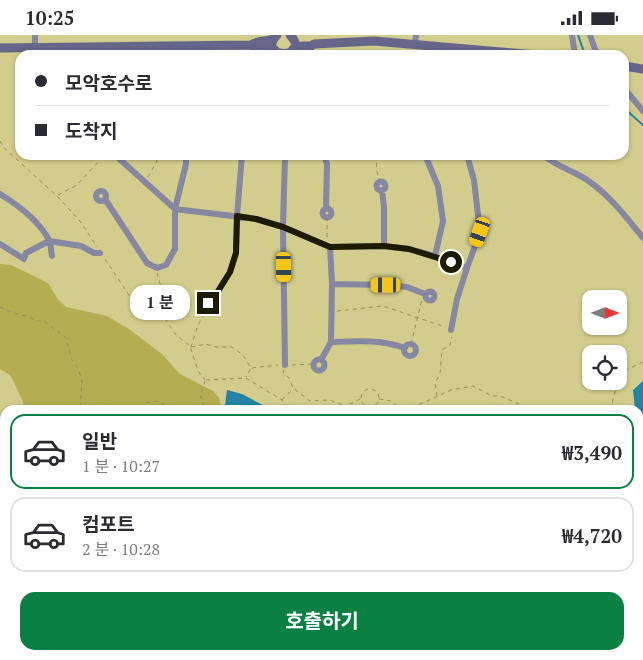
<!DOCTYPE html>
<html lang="ko">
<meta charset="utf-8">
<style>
:root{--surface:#fff;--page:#f2f2f3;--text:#2b2b33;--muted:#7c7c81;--line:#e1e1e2;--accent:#0b8043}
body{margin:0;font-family:"PT Serif","Noto Sans KR",serif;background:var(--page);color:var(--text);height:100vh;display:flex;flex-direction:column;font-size:19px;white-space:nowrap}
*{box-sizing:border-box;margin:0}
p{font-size:16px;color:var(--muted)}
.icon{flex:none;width:28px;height:28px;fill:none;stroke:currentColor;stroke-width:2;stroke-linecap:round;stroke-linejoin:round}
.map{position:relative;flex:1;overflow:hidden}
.details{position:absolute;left:0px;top:370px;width:644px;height:255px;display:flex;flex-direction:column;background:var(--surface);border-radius:15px 15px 0 0;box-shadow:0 1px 4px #0004}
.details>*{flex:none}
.top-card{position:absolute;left:15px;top:15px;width:614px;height:110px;border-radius:15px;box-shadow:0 1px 4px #0004;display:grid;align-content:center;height:110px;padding:0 20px;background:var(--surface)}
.needle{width:32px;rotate:90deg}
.tools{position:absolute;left:582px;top:255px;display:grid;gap:10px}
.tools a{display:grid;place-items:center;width:45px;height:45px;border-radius:10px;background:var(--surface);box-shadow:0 1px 4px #0004;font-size:25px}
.end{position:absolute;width:22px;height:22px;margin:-11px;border:6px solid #1d1a02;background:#fff;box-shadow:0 0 0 2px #fff}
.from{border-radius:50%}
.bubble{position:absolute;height:35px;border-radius:15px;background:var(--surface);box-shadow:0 1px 4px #0004;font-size:16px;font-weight:700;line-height:35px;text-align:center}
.car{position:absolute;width:15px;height:30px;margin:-15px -8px;border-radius:6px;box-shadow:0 0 4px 1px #0007;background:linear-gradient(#f5c518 24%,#345 0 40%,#f5c518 0 76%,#345 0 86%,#f5c518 0)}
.top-card b{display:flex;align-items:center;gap:18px;height:48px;font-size:19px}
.top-card b+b{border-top:1px solid var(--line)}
.top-card i{width:12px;height:12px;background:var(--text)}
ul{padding:9px 0 0;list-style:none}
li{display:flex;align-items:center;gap:15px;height:75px;margin:0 10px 8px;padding:0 10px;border:2px solid var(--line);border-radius:15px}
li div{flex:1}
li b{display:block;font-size:19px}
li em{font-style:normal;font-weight:700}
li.active{border-color:var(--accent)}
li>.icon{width:45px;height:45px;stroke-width:1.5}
.cta{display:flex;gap:10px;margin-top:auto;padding:10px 20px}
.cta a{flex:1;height:58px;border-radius:15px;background:var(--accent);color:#fff;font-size:20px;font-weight:700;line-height:58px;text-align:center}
.status{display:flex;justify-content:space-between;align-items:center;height:35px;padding:0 25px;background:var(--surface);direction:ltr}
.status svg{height:14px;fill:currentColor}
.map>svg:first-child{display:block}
.green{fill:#b5ad51}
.water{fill:#2484a4}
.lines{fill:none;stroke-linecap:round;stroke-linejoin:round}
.stream{stroke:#2484a4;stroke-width:2}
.path{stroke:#95905d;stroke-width:1;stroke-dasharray:4 4;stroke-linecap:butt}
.street{stroke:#8687a0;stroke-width:6}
.secondary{stroke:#66668b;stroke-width:9}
.route{stroke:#1d1a02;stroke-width:6}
</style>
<div class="status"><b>10:25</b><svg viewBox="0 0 49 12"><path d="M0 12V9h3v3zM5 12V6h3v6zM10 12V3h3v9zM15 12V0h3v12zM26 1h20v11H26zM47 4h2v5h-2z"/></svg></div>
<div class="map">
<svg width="643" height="625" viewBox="0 0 643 625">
<rect width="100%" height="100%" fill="#d2cd8c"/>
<!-- green -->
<path class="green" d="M0,229l11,1 37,18 9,15 9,9 41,9 22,13 34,26 17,19 33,17 6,7 3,12h-198l-1,-8 -12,-26 -11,-7z"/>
<!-- water -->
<path class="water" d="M643,346v279h-643v-199l5,-1v195h634v-245h-4l-2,-20z
M227,355l15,4 30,16h-44l-3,-5z"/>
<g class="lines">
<!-- stream -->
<path class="stream" d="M578,0l7,20
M624,73l19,17"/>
<!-- path -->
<path class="path" d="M0,106l3,6 54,49 23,25 17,26
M376,120l1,17 3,9
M148,142l9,-16v-6
M58,160l19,-10 25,-27 5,-3
M327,182v22
M105,224l32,48 15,9 14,4 10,15 14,11 8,25 7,9
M157,238l9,31v16
M0,272l19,8 10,1 6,5h9l22,17 5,20 8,13 3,11 -2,28
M337,276l46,-5 62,21
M411,309l11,-45
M191,312l15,-3 10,3h16l11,8 8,13 -5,9
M191,312l7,-22 11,-21
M292,330l22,-1
M252,333l26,-3
M284,335l-1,3 6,5 4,10 17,13 19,-1 17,6
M619,341l9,-7 15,-7
M206,345l40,-2 36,22 8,10
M361 363a9 9 0 1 1 18 0a9 9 0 1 1-18 0Z
M437,361l-2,-13 5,-9 2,-24 8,-5 2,-8
M379,364c10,1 16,2 20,11
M282,365l11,-11
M143,375l4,-8 10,-1 18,9
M195,375l9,-6 -4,-9 5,-14
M345,375l1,-4 14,-7
M404,375l21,-8 26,-12 22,-4 19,10h8l26,11 14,3
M610,375l6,-21 -2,-8"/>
<!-- street -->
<path class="street" d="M35,0v13
M572,0l3,20
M590,0l7,20
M415,9l1,-9
M67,20l1,-8
M624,53l19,23
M115,120l60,54 82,10 26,8 47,20 54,-1 25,3 26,7 32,12 13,-36 -6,-52 -7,-25
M324,120l3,9 -1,44
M425,120l13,31 5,35 -8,35
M543,120c14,12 32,16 47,27 21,15 37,36 53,56
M376.5 151a4.5 4.5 0 1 1 9 0a4.5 4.5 0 1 1-9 0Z
M382,155l2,17v39
M96 161a5 5 0 1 1 10 0a5 5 0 1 1-10 0Z
M0,159c18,11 39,27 49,46 2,5 2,11 3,16
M105,164l42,64 10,5 9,-3 9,-16v-40l11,-45v-9
M322.5 178a4.5 4.5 0 1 1 9 0a4.5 4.5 0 1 1-9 0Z
M0,209l24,15 2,-6 23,-12 32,5 13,7h6
M330,212l2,37 -1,58
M332,249l54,1 21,2 18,7
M425.5 261a4.5 4.5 0 1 1 9 0a4.5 4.5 0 1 1-9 0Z
M207 266a5 5 0 1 1 10 0a5 5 0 1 1-10 0Z
M215,261l15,-24 6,-19 1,-37 5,-61
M451,295l6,-31 10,-31
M404 315a6 6 0 1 1 12 0a6 6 0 1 1-12 0Z
M313.5 330a5.5 5.5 0 1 1 11 0a5.5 5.5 0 1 1-11 0Z
M321,325l10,-18c25,-1 50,-3 74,6
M285,330l-2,-138 2,-72"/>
<!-- secondary -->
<path class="secondary" d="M277,0c-22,24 36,25 13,0
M251,10c7,-5 15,-3 23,-6
M0,13l251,-3 5,3 19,2
M293,14l9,-3h9l3,-2 60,-3 163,14
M624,31l19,3"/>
</g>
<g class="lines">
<!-- route -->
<path class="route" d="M208,268v-5l3,-2h4l15,-24 6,-19 1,-37 19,3 27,8 47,20 54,-1 25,3 42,13"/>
</g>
</svg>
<div class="tools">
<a><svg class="needle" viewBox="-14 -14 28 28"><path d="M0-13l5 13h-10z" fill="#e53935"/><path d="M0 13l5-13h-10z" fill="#7c7c81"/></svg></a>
<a><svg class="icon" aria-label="locate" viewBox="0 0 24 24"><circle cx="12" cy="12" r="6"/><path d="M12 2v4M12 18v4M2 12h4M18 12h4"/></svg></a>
</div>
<i class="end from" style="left:451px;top:227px"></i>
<i class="end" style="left:208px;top:268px"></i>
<div class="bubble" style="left:130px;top:250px;width:60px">1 분</div>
<i class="car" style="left:480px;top:197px;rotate:199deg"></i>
<i class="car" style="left:284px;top:232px;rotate:179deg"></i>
<i class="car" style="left:386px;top:250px;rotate:270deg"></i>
<div class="top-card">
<b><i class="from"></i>모악호수로</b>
<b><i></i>도착지</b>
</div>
<section class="details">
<ul>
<li class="active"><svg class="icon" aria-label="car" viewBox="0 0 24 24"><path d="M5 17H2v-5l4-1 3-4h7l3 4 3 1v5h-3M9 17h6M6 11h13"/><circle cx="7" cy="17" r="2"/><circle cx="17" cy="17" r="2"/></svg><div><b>일반</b><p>1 분 · 10:27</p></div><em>₩3,490</em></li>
<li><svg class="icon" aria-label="car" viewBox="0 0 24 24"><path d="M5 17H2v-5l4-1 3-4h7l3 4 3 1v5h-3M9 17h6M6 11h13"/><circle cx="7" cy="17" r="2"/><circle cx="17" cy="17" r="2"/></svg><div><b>컴포트</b><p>2 분 · 10:28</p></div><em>₩4,720</em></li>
</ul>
<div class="cta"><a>호출하기</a></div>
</section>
</div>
